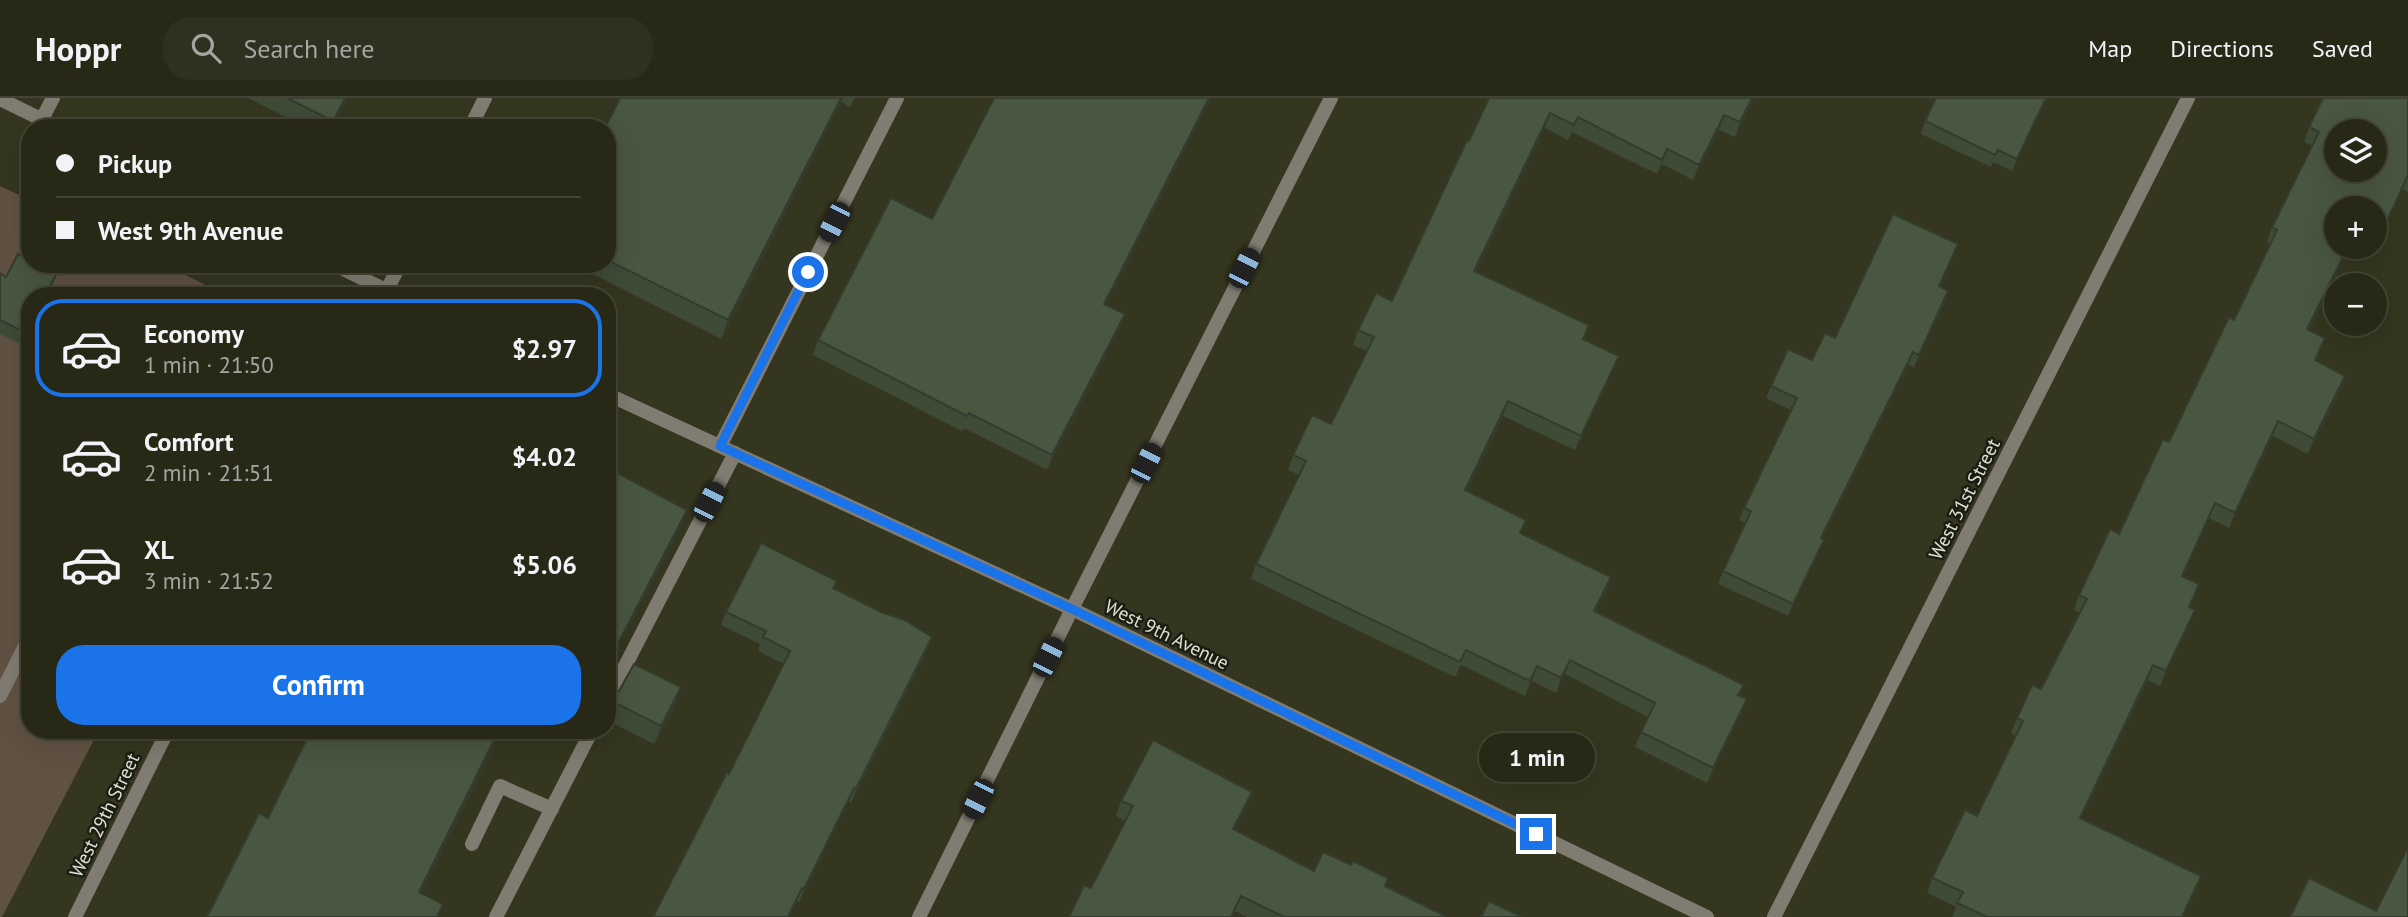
<!DOCTYPE html>
<meta charset="utf-8">
<style>
:root{--surface:#282817;--page:#303020;--text:#f1f3f6;--muted:#a5a6a1;--line:#444436;--accent:#1a73e8}
body{margin:0;font-family:"PT Sans",sans-serif;background:var(--page);color:var(--text);height:100vh;display:flex;flex-direction:column;font-size:26px;white-space:nowrap}
*{box-sizing:border-box;margin:0}
p{font-size:23px;color:var(--muted)}
.icon{flex:none;width:38px;height:38px;fill:none;stroke:currentColor;stroke-width:2;stroke-linecap:round;stroke-linejoin:round}
.map{position:relative;flex:1;overflow:hidden}
.sheet{position:absolute;left:21px;top:189px;width:595px;height:452px;display:flex;flex-direction:column;background:var(--surface);border-radius:28px;box-shadow:0 7px 28px #0002,0 0 0 2px var(--line)}
.sheet>*{flex:none}
.guide{position:absolute;left:21px;top:21px;width:595px;height:154px;border-radius:28px;box-shadow:0 7px 28px #0002,0 0 0 2px var(--line);display:grid;align-content:center;height:154px;padding:0 35px;background:var(--surface)}
.controls{position:absolute;left:2324px;top:21px;display:grid;gap:14px}
.controls a{display:grid;place-items:center;width:63px;height:63px;border-radius:50%;background:var(--surface);box-shadow:0 7px 28px #0002,0 0 0 2px var(--line);font-size:35px}
.end{position:absolute;width:32px;height:32px;margin:-16px;border:9px solid #1a73e8;background:#fff;box-shadow:0 0 0 4px #fff}
.from{border-radius:50%}
.bubble{position:absolute;height:49px;border-radius:24px;background:var(--surface);box-shadow:0 7px 28px #0002,0 0 0 2px var(--line);font-size:23px;font-weight:600;line-height:49px;text-align:center}
.car{position:absolute;width:21px;height:42px;margin:-21px -10px;border-radius:9px;box-shadow:0 0 5px 2px #0007;background:linear-gradient(#222 24%,#8ab4d8 0 40%,#222 0 76%,#8ab4d8 0 86%,#222 0)}
.guide b{display:flex;align-items:center;gap:24px;height:66px;font-size:26px}
.guide b+b{border-top:2px solid var(--line)}
.guide i{width:18px;height:18px;background:var(--text)}
ul{padding:12px 0 0;list-style:none}
li{display:flex;align-items:center;gap:21px;height:98px;margin:0 14px 10px;padding:0 21px;border:4px solid transparent;border-radius:28px}
li div{flex:1}
li b{display:block;font-size:26px}
li em{font-style:normal;font-weight:600}
li.current{border-color:var(--accent)}
li>.icon{width:63px;height:63px;stroke-width:1.5}
.button{display:flex;gap:14px;margin-top:auto;padding:14px 35px}
.button a{flex:1;height:80px;border-radius:28px;background:var(--accent);color:#fff;font-size:28px;font-weight:600;line-height:80px;text-align:center}
header{display:flex;align-items:center;gap:42px;box-sizing:border-box;height:98px;padding:0 35px;background:var(--surface);border-bottom:2px solid var(--line)}
header strong{font-size:33px}
nav{display:flex;gap:38px;margin-inline-start:auto;font-size:24px}
.search{width:490px;height:63px;background:var(--page);display:flex;align-items:center;gap:18px;box-sizing:border-box;padding:0 24px;border-radius:28px;color:var(--muted);font-size:26px}
.map>svg:first-child{display:block}
.green{fill:#605243}
.lines{fill:none;stroke-linecap:round;stroke-linejoin:round}
.service{stroke:#807c71;stroke-width:14}
.minor{stroke:#807c71;stroke-width:14}
.tertiary{stroke:#807c71;stroke-width:14}
.wall{fill:#3f4a37}
.shaded-wall{fill:#333c2d}
.building{fill:#495640;stroke:#333c2d;stroke-width:2;fill-rule:evenodd}
.route{stroke:#1a73e8;stroke-width:9}
.labels{text-anchor:middle;dominant-baseline:central;stroke-width:5;stroke-linejoin:round;paint-order:stroke}
.street-label{font-size:19px;fill:#dfe1d3;stroke:#1c1d12}
</style>
<header>
<strong>Hoppr</strong>
<div class="search"><svg class="icon" aria-label="search" viewBox="0 0 24 24"><circle cx="10" cy="10" r="6"/><path d="M15 15l6 6"/></svg>Search here</div>
<nav><a>Map</a><a>Directions</a><a>Saved</a></nav>
</header>
<div class="map">
<svg width="2408" height="819" viewBox="0 0 2408 819">
<rect width="100%" height="100%" fill="#35361f"/>
<!-- green -->
<path class="green" d="M0,88l30,14v64h133l65,32h-198v434h69l-97,187h-2z"/>
<g class="lines">
<!-- service -->
<path class="service" d="M42,21l11,-21
M720,348l177,-348
M0,598l27,-54 3,-2
M607,603l128,-248
M472,746l28,-58 52,23
M496,819l96,-187"/>
<!-- minor -->
<path class="minor" d="M0,1l59,29
M333,166l65,32
M607,296l465,215 635,308
M919,819l153,-308 259,-511
M1774,819l414,-819"/>
<!-- tertiary -->
<path class="tertiary" d="M470,30l15,-30
M384,198l16,-32
M75,819l93,-187"/>
</g>
<!-- wall -->
<path class="wall" d="M248,0h99l-15,30h-25z
M620,0h235l-5,9 -9,-5 -120,237 -148,-75h34v-136z
M1211,0l-105,206 19,10 -6,15 -72,141 -83,-42 -2,3 -149,-76 5,-15 114,-121z
M1489,0h265l-19,39 -16,-7 -26,50 -31,-16 -5,10 -85,-42 -4,8 -23,-12 -69,143 113,54 -5,15 29,30 -38,80 -72,-34 -36,75 54,43 90,43 -5,15 -10,19 148,74 -4,11 7,3 -6,15 -34,69 -72,-36 13,-30 -83,-43 -9,19 -24,-12 -7,15 -64,-31 -6,12 -204,-98 5,-15 43,-89 -11,-5 5,-15 38,-31 36,-73 -14,-6 5,-15 34,-29z
M1936,0h111l-35,73 -19,-9 -2,5 -70,-33 4,-13z
M2408,0v94l-6,-3 -30,67 -18,-9h21v-39h-39l14,39 -41,83 10,23 -3,8 29,15 -5,15 -32,63 -35,-18 -44,92 -20,-10 -26,59 16,7 -9,24 -1,17 -29,61 -12,-6 -67,139 115,72 -13,26h-231l4,-10 -29,-14 5,-15 45,-62 39,-81 -5,-2 6,-15 24,-29 39,-76 -6,-3 5,-15 40,-61 50,-92 65,-122 36,-76 -3,-2 5,-15 40,-81 -8,-4 5,-15z
M1958,146l-18,43 4,17 -30,63 -6,-2 -86,174 2,1 -5,12 -31,64 -70,-32 5,-13 22,-48 -6,-3 5,-12 47,-98 -25,-12 5,-12 41,-26 23,-22z
M0,175l6,4 51,-4 -9,21 -18,2v53l-30,-15z
M834,490l98,49 -5,14 -76,152 -2,-2 -50,101 -2,-1 -8,16h-136l76,-143 55,-110 -26,-13 2,-7 -39,-19 5,-13z
M607,591l1,3 67,13 -21,39 -47,-24z
M549,632h26l-5,11z
M1121,703l125,6 -12,23 80,41 71,16 62,30h-200l-12,-6 -144,-23 34,-67 -9,-5z"/>
<!-- shaded-wall -->
<path class="shaded-wall" d="M345,0h2l-15,30h-2z
M841,0h2l-2,4 -120,237 7,-19z
M1209,0h2l-112,220 5,-14z
M1752,0h2l-19,39 5,-15z
M2046,0h1l-35,73 5,-12z
M1550,15l-5,15 -76,158 5,-15z
M1724,17l-5,15 -26,50 6,-15z
M1667,51l-5,15 -5,10 5,-14z
M2407,76l-5,15 -30,67 6,-15z
M1958,146l-4,13 -20,42 5,-13z
M2348,149h2l-48,97 5,-15z
M1948,193l-4,13 -30,63 5,-12z
M1125,216l-6,15 -72,141 5,-15z
M1913,254l-5,13 -92,186 5,-13z
M1619,258l-6,14 -38,80 6,-14z
M2345,278l-5,15 -32,63 6,-15z
M1508,303l-5,15 -43,89 5,-15z
M2278,323l-5,15 -44,92 6,-15z
M2215,405l-6,15 -33,73 6,-15z
M687,412l-6,17 -74,142 6,-16z
M1824,442l-5,12 -31,64 5,-12z
M1611,479l-5,15 -17,33 5,-14z
M2195,512l-6,15 -29,61 6,-15z
M932,539l-5,14 -76,152 5,-14z
M617,557l-6,17 -4,8v-4z
M1570,562l-5,14 -9,19 5,-15z
M2153,567l-5,15 -74,153 6,-15z
M1537,568l-5,15 -7,15 5,-15z
M681,589l-6,18 -21,39 7,-18z
M1747,601l-6,15 -34,69 6,-15z
M499,632h3l-89,180 6,-18z
M854,690l-5,13 -50,101 5,-13z
M1252,694l-6,15 -19,38 6,-16z
M2201,778l-5,15 -13,26h-1z"/>
<!-- building -->
<path class="building" d="M287,0h58l-12,23z
M620,0h221l-113,222 -121,-60v-132h-2z
M994,0h215l-105,206 21,10 -73,141 -83,-42 -2,3 -149,-76 73,-142 41,21z
M1489,0h263l-12,24 -16,-7 -25,50 -32,-16 -5,11 -84,-43 -4,8 -24,-12 -76,158 115,54 -6,14 36,17 -38,80 -73,-35 -43,89 61,30 -6,13 91,44 -17,34 150,74 -6,10 9,4 -34,69 -72,-36 14,-29 -85,-43 -9,18 -24,-12 -7,15 -64,-31 -6,12 -204,-98 50,-103 -13,-6 19,-40 19,9 43,-87 -16,-7 18,-37 16,8 75,-161 2,1z
M1936,0h110l-29,61 -19,-9 -3,5 -70,-34z
M2323,0h85v77l-30,66 -3,-1v-32h-39v39h12l-41,82 18,9 -10,22 30,16 -31,63 -36,-18 -43,92 -20,-10 -33,73 17,8 -10,23 6,3 -29,61 -13,-6 -73,153 121,58 -19,41h-195l-30,-14 6,-11 -31,-14 33,-68 12,6 46,-95 -6,-3 15,-33 9,4 46,-90 -8,-4 31,-66 9,5 44,-95 6,3 60,-125 5,3 43,-90 -5,-3 47,-95 -10,-5zM2336,33h39v39h-39z
M1893,116l65,30 -19,42 9,5 -29,64 -6,-3 -92,186 3,2 -31,64 -70,-33 28,-60 -7,-3 53,-110 -26,-12 17,-37 24,11 13,-27 10,5z
M18,156l12,6v4h9l18,9 -11,21 4,2h-20v39l-30,-15v-47l6,4z
M608,370l79,42 -74,143 4,2 -10,21z
M761,445l76,38 -4,7 48,24 24,8 27,17 -76,152 -2,-1 -50,101 -2,-1 -14,29h-135l74,-145 2,2 61,-123 -27,-14 3,-6 -40,-19z
M634,566l47,23 -20,39 -54,-27v-10l1,3 11,-1z
M311,632h188l-80,162 24,12 -6,13h-230l52,-104 9,5z
M1153,642l99,52 -19,37 81,42 9,-19 28,13 2,-4 35,17 -3,8 62,31h-163l-43,-21 -10,21h-162l15,-32 7,3 42,-82 -12,-5z
M2408,749v70h-118l19,-39 67,33z
M1489,803l33,16h-41z"/>
<g class="lines">
<!-- route -->
<path class="route" d="M808,174l-88,174 352,163 464,225"/>
</g>
<g class="labels">
<!-- street labels -->
<g class="street-label">
<text transform="translate(1964 401) rotate(-63)">West 31st Street</text>
<text transform="translate(1167 536) rotate(26)">West 9th Avenue</text>
<text transform="translate(104 717) rotate(-64)">West 29th Street</text>
</g>
</g>
</svg>
<div class="controls">
<a><svg class="icon" aria-label="layers" viewBox="0 0 24 24"><path d="M12 4l9 5-9 5-9-5zM3 14l9 5 9-5"/></svg></a>
<a>+</a>
<a>−</a>
</div>
<i class="end from" style="left:808px;top:174px"></i>
<i class="end" style="left:1536px;top:736px"></i>
<div class="bubble" style="left:1479px;top:635px;width:116px">1 min</div>
<i class="car" style="left:834px;top:124px;rotate:207deg"></i>
<i class="car" style="left:1244px;top:170px;rotate:27deg"></i>
<i class="car" style="left:1146px;top:365px;rotate:27deg"></i>
<i class="car" style="left:709px;top:404px;rotate:27deg"></i>
<i class="car" style="left:1048px;top:559px;rotate:26deg"></i>
<i class="car" style="left:978px;top:701px;rotate:206deg"></i>
<div class="guide">
<b><i class="from"></i>Pickup</b>
<b><i></i>West 9th Avenue</b>
</div>
<section class="sheet">
<ul>
<li class="current"><svg class="icon" aria-label="car" viewBox="0 0 24 24"><path d="M5 17H2v-5l4-1 3-4h7l3 4 3 1v5h-3M9 17h6M6 11h13"/><circle cx="7" cy="17" r="2"/><circle cx="17" cy="17" r="2"/></svg><div><b>Economy</b><p>1 min · 21:50</p></div><em>$2.97</em></li>
<li><svg class="icon" aria-label="car" viewBox="0 0 24 24"><path d="M5 17H2v-5l4-1 3-4h7l3 4 3 1v5h-3M9 17h6M6 11h13"/><circle cx="7" cy="17" r="2"/><circle cx="17" cy="17" r="2"/></svg><div><b>Comfort</b><p>2 min · 21:51</p></div><em>$4.02</em></li>
<li><svg class="icon" aria-label="car" viewBox="0 0 24 24"><path d="M5 17H2v-5l4-1 3-4h7l3 4 3 1v5h-3M9 17h6M6 11h13"/><circle cx="7" cy="17" r="2"/><circle cx="17" cy="17" r="2"/></svg><div><b>XL</b><p>3 min · 21:52</p></div><em>$5.06</em></li>
</ul>
<div class="button"><a>Confirm</a></div>
</section>
</div>
